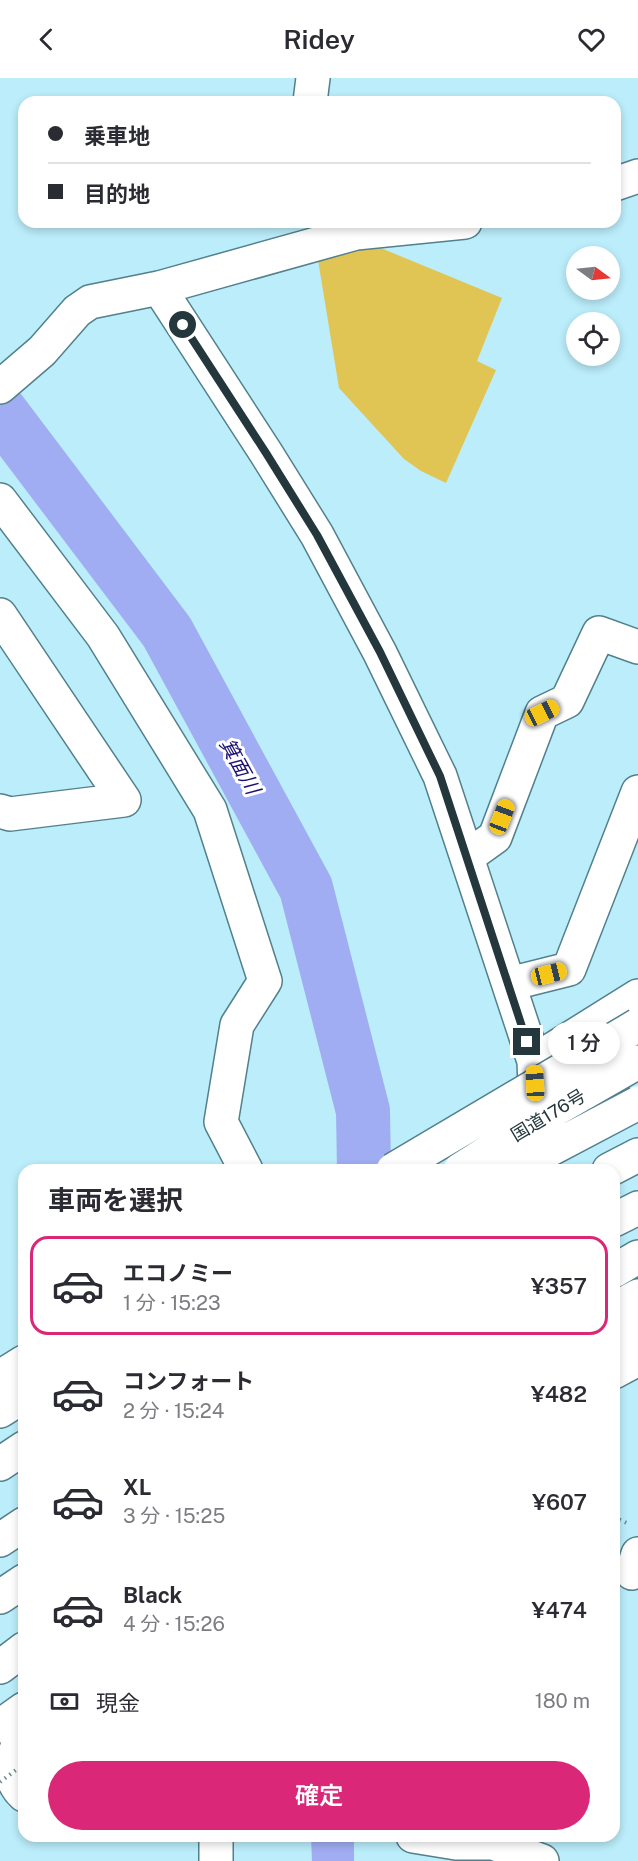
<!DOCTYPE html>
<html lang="ja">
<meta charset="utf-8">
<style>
:root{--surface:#fff;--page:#f2f2f3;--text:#2b2b33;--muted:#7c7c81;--line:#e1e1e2;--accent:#db2777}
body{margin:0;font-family:"Public Sans","Noto Sans JP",sans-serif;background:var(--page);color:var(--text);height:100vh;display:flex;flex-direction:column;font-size:22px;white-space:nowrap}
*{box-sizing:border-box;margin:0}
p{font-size:20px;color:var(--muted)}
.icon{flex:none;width:33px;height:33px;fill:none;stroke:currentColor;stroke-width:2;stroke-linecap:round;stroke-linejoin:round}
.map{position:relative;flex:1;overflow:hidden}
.panel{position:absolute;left:18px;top:1086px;width:602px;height:678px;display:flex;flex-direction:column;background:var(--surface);border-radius:18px;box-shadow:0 3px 9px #0003}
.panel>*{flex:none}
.top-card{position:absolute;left:18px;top:18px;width:603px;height:132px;border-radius:18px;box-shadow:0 3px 9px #0003;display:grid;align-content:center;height:132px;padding:0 30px;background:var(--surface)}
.needle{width:39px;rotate:105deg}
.tools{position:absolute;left:566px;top:168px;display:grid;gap:12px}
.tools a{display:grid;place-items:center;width:54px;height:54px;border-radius:50%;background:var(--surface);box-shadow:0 3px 9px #0003;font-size:30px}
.end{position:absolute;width:27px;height:27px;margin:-14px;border:8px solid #24373c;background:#fff;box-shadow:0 0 0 3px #fff}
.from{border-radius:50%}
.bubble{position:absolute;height:42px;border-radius:21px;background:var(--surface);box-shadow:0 3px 9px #0003;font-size:20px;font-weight:600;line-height:42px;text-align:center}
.car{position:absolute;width:18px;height:36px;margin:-18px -9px;border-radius:8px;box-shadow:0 0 4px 2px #0007;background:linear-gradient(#f5c518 24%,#345 0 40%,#f5c518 0 76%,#345 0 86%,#f5c518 0)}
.top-card b{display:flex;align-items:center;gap:21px;height:57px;font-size:22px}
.top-card b+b{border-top:2px solid var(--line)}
.top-card i{width:15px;height:15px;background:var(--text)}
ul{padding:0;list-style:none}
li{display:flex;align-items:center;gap:18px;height:99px;margin:0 12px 9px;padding:0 18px;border:3px solid transparent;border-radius:18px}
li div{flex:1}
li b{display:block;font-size:22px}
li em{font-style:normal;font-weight:600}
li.current{border-color:var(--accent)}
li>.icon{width:54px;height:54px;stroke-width:1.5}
h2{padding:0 30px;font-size:27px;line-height:72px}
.pay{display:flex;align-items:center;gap:15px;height:66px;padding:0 30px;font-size:22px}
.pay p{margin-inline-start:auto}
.button{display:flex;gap:12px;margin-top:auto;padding:12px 30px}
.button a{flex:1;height:69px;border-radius:36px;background:var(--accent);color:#fff;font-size:24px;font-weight:600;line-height:69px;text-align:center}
header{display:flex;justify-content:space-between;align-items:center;height:78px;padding:0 30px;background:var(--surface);font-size:27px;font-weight:600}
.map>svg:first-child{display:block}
.green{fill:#e0c555}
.water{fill:#a0adf2}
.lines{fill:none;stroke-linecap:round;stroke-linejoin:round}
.river{stroke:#a0adf2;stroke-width:54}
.minor-casing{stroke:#52808c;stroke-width:36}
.highway-casing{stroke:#52808c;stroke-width:36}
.path{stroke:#698a93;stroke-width:4;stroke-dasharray:1.5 4.5;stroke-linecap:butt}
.minor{stroke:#fff;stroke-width:33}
.highway{stroke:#fff;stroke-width:33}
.highway-bridge-casing{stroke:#52808c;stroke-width:36;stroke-linecap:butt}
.path-bridge{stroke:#698a93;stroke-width:4;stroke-dasharray:1.5 4.5;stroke-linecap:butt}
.highway-bridge{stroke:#fff;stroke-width:33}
.route{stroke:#24373c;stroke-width:8}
.labels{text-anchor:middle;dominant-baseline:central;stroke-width:6;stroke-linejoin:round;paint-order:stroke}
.street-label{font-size:18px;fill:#24373c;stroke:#fff}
.water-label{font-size:20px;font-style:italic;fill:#1c1075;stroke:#fff}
</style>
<header><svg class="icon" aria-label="back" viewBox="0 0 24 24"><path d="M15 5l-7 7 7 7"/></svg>Ridey<svg class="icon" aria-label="heart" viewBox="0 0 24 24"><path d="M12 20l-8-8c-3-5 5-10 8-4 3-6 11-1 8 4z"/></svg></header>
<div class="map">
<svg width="638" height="1783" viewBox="0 0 638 1783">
<rect width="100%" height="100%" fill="#bbedfa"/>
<!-- green -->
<path class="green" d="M371,166l131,54 -25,63 19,9 -50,113 -25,-12 -17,-12 -65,-71 -22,-134z"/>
<!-- water -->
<path class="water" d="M311,1758h43v25h-42z"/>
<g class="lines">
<!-- river -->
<path class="river" d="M0,333l167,221 139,256 57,223 1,59"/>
<defs>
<path id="minor" d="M310,24l3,-24
M615,106l23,-8
M159,210l107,165 51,82 63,118 60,123 94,285 2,52
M0,309l42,-36 35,-40 13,-9 69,-14 197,-55 109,-11
M0,422l103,136 107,174 55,171 -28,44 -16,97 25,48
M0,537l124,185 -114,14 -10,-3
M467,779l28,-20 47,-124 25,-12 32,-68 39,14
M509,906l60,-15 69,-177
M534,983l104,-65
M614,1294l24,-13
M0,1299l24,-15
M632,1495l6,-19
M21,1659c-9,21 -16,40 3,58
M216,1758v25
M413,1758l43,7h37l49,18"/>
<path id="highway" d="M609,1092l29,-15
M614,1142l24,-12
M614,1193l24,-14
M614,1231l24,-13
M614,1265l24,-14
M0,1333l24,-15
M0,1386l24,-16
M0,1462l24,-16
M0,1519l24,-16
M0,1589l24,-18
M0,1648l24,-17"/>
</defs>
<!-- minor casing -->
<use href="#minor" class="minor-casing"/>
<!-- highway casing -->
<use href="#highway" class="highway-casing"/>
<!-- path -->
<path class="path" d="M614,1439l15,7"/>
<!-- minor -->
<use href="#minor" class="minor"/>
<!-- highway -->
<use href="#highway" class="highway"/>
<defs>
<path id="highway-bridge" d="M393,1092l245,-145
M460,1092l96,-61 82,-47
M511,1092l127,-67"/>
</defs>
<!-- highway-bridge casing -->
<use href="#highway-bridge" class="highway-bridge-casing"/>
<!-- path-bridge -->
<path class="path-bridge" d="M0,1704l24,-18"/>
<!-- highway-bridge -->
<use href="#highway-bridge" class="highway-bridge"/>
</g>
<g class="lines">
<!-- route -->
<path class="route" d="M183,247l83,128 51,82 63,117 60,124 87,266"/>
</g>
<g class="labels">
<!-- street labels -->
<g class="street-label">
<text transform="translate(548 1037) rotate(-31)">国道176号</text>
</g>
<!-- water labels -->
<g class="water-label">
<text transform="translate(240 688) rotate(61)">箕面川</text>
</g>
</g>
</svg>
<div class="tools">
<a><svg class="needle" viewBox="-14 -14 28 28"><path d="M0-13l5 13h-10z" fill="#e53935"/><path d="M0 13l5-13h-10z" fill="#7c7c81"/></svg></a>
<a><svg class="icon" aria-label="locate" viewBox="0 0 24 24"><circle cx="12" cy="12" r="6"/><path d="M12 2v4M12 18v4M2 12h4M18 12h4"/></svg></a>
</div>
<i class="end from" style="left:183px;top:247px"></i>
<i class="end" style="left:527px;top:964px"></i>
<div class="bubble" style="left:548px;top:944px;width:72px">1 分</div>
<i class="car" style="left:542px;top:635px;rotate:64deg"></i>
<i class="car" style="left:502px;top:739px;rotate:21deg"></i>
<i class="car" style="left:549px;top:896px;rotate:76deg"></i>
<i class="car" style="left:535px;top:1005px;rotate:357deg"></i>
<div class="top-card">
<b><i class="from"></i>乗車地</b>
<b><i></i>目的地</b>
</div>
<section class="panel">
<h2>車両を選択</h2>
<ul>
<li class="current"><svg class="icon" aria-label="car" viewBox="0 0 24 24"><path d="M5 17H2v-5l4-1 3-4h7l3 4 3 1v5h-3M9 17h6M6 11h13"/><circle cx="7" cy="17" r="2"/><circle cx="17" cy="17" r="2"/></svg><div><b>エコノミー</b><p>1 分 · 15:23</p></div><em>¥357</em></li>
<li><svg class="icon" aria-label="car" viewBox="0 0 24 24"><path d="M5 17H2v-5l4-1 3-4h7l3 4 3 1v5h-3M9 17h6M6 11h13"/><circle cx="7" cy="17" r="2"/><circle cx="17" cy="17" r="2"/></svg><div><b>コンフォート</b><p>2 分 · 15:24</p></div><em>¥482</em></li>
<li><svg class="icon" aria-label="car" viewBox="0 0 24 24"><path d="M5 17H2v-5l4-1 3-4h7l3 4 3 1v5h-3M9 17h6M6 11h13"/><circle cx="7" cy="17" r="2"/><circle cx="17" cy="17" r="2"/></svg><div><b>XL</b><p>3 分 · 15:25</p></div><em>¥607</em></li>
<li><svg class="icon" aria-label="car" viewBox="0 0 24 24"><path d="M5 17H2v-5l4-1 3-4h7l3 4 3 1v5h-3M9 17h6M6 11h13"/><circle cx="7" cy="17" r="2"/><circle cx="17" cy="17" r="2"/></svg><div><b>Black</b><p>4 分 · 15:26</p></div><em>¥474</em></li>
</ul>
<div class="pay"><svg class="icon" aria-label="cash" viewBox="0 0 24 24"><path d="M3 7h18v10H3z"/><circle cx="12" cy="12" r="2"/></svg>現金<p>180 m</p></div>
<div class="button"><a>確定</a></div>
</section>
</div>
